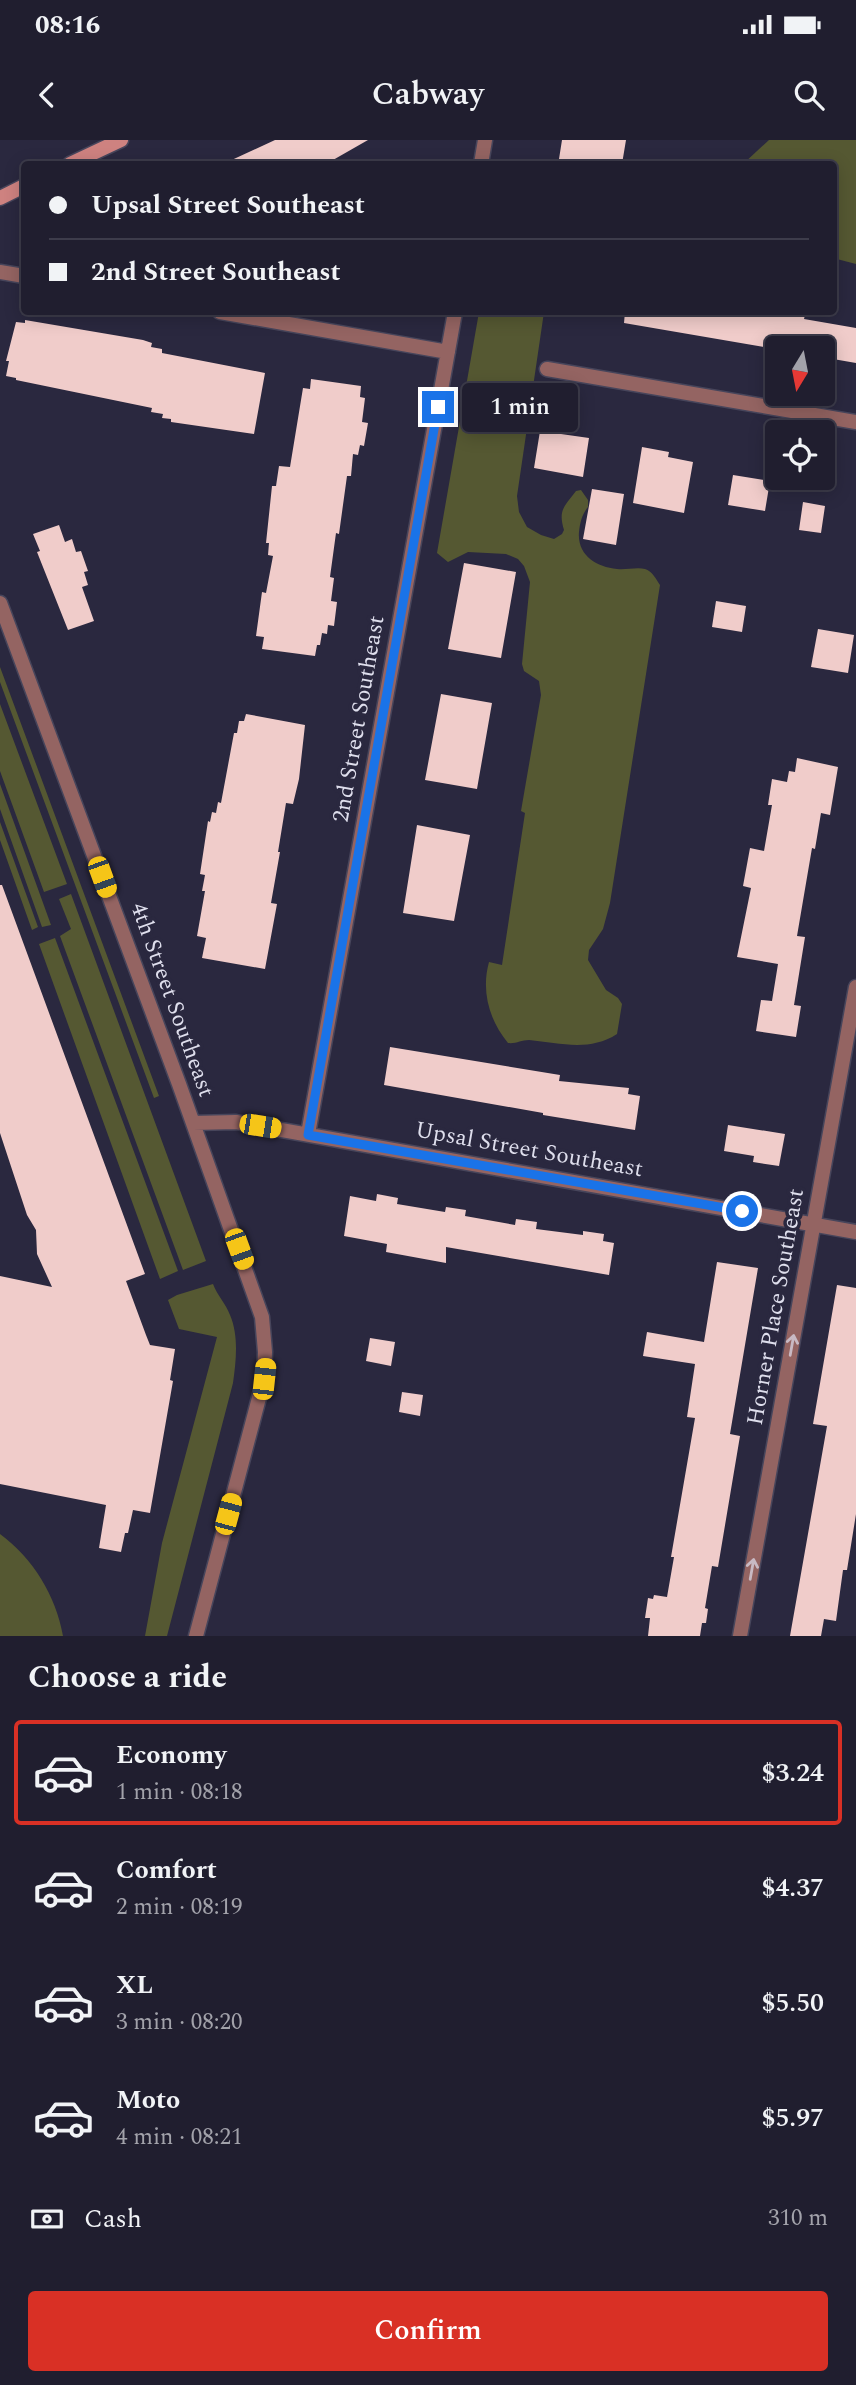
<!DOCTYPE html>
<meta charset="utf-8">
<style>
:root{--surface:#201e2f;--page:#2d2b3b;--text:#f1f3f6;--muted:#a2a2aa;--line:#3d3c4b;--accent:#d93025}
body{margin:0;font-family:Spectral,serif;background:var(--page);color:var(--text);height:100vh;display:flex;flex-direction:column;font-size:26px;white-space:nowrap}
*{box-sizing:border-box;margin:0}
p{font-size:23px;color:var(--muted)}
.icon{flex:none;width:38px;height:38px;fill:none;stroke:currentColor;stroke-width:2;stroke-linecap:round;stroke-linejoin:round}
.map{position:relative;height:1496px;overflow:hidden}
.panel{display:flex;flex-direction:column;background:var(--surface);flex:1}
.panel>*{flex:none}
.top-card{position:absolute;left:21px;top:21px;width:816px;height:154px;border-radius:7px;box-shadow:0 4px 18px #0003,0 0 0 2px var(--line);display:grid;align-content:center;height:154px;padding:0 28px;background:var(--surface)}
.needle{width:46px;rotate:190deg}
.buttons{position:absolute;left:765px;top:196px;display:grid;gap:14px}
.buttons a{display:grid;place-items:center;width:70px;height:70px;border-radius:7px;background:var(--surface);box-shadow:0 4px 18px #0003,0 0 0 2px var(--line);font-size:35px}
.end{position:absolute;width:32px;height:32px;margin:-16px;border:9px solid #1a73e8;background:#fff;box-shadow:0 0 0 4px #fff}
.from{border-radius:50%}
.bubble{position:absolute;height:49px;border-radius:7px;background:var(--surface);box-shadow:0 4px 18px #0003,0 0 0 2px var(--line);font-size:23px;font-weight:600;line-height:49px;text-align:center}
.car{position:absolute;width:21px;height:42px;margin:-21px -10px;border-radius:9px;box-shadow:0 0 5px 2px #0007;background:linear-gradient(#f5c518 24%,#345 0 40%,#f5c518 0 76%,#345 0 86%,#f5c518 0)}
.top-card b{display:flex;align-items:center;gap:24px;height:66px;font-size:26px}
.top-card b+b{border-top:2px solid var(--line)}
.top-card i{width:18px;height:18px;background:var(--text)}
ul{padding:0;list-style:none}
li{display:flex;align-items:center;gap:21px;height:105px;margin:0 14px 10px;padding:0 14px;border:4px solid transparent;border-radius:7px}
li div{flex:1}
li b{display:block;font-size:26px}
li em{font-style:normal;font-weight:600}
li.current{border-color:var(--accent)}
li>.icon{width:63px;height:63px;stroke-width:1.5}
h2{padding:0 28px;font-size:32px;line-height:84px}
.pay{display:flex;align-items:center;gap:18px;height:77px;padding:0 28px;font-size:26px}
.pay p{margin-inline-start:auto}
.primary-button{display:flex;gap:14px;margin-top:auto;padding:14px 28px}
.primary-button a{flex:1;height:80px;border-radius:7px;background:var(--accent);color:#fff;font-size:28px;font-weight:600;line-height:80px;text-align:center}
.status{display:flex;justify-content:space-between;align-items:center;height:49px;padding:0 35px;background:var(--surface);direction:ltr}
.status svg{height:19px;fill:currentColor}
header{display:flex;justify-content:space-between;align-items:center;height:91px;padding:0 28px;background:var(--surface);font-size:32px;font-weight:600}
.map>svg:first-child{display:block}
.green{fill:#555832}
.building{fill:#f0ccca}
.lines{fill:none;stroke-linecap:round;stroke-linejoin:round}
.street-casing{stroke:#47455b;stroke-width:17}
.secondary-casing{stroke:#47455b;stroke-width:17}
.street{stroke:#946462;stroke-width:14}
.secondary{stroke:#ce8280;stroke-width:14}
.oneway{stroke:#c8b9c3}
.route{stroke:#1a73e8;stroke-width:9}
.labels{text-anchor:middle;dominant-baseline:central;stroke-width:7;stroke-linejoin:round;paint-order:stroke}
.street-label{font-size:23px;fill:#dedeec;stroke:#2a283f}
</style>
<div class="status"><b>08:16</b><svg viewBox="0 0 49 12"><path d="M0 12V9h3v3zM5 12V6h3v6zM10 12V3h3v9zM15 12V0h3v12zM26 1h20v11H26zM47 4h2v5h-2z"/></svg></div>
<header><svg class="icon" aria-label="back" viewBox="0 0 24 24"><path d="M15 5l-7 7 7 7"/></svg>Cabway<svg class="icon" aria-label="search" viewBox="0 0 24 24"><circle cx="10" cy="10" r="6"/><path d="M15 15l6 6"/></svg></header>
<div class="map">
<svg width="856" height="1496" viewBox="0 0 856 1496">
<rect width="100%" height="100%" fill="#2a283f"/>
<!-- green -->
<path class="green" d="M769,0h87v124l-23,-6v-94h-90z
M479,172h65l-27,184 2,16 8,15 14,8 13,4 8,-5 2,-4c-6,-20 0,-23 12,-39l5,-1 7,10v7c-6,7 -8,16 -9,25 -2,23 17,35 38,37 9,1 20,-2 28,0 7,2 11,10 15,16l-50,318 -7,26 -14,21 -1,10 18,30 12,8 4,6 -5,30c-28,18 -57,9 -88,6 -8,0 -13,4 -21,3 -19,-23 -27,-52 -19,-81l13,3 23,-152 -4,-2 20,-116 -2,-14 -15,-10 -2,-7 8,-82 -6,-16 -6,-7 -12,-5 -38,-2 -20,10 -11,-9z
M0,527l159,429 -5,2 -154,-416z
M0,564l67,180 -23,8 -44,-121z
M0,644l51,141 -9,2 -42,-118z
M0,682l38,105 -6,3 -32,-90z
M71,754l135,367 -23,9 -123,-334 11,-7 -12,-30z
M55,798l123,333 -18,8 -121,-335z
M213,1144c4,11 13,20 17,31 9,21 6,46 3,68l-66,253h-22l17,-93 55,-206 -38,-8 -11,-29 9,-5z
M0,1394c33,24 56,62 63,102h-63z"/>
<!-- building -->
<path class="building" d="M275,0h93l-42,24h-103z
M562,0h64l-4,24h-32l-31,-5z
M625,172h157l23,3 -1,4 52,9v35l-23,-4 2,-11h-71v-1l-140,-24z
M25,180l118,20 9,3 -1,4 11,2v4l103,20 -11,61 -83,-12v-3l-9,-1 1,-4 -12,-2 1,-4 -136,-28v-2l-10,-2 3,-15h-3l10,-39 9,1z
M311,239l50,7 -1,11 5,1 -3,24 6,1 -4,23 -4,-1 -2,10 -5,-1 -2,22h-4l-8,58 -3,-1 -6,44 4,1 -3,23 6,1 -3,24 -6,-1 -1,9 -5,-1 -2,12h-3l-2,11 -53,-7 2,-12 -8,-1 6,-44 4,1 7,-37 -5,-1 1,-12h-3l6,-57h4l3,-20 11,1 13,-79 7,1z
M540,291l49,7 -6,39 -49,-9z
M642,307l27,5 -1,5 25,5 -9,51 -51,-10z
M733,335l37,6 -5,30 -37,-6z
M592,349l32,5 -8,51 -33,-6z
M803,362l22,4 -4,27 -22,-3z
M59,385l6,17 7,-3 4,13 5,-1 7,20 -4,1 4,13 -6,2 12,34 -26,9 -31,-78 3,-1 -7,-17z
M464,423l52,9 -15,86 -53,-9z
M716,461l30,5 -4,26 -30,-5z
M818,489l36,6 -6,38 -37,-6z
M441,554l51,9 -15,86 -52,-9z
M246,574l59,11 -6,54 -6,25 -7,-1 -8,49h2l-9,51 6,1 -12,65 -63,-11 4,-20 -9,-2 8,-45h-3l3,-16 -5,-1 8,-53 2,1 2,-10 4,1 2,-11 3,1 13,-70h3l2,-12h5z
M797,618l41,9 -8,48 -9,-2 -6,36 -3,-1 -15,88 8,1 -11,68 7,1 -5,31 -40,-6 5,-31 11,1 6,-37 -41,-7 14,-69 -8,-2 7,-38 14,3 8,-46h-4l4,-26 15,3 2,-11 6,1z
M417,685l53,10 -16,86 -51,-8z
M0,745h2l143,389 -19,7 20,54 4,10 25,4 -5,31 3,1 -23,132 -17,-3 -5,23h-3l-4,19 -22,-4 7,-43 -106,-21v-208l52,11 -15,-33 -1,-24 -9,-15 -27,-82z
M390,907l170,28 -1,6 70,7 -1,6 12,2 -5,34 -92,-15v-2l-159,-28z
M728,985l57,9 -6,32 -26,-4 1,-6 -30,-5z
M377,1054l21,4 -1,6 48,8 1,-5 20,3 -1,6 50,9 1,-6 21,3 -1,7 47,6v-4l21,3 -1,7 11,2 -5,32 -163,-28v16l-60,-11 1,-8 -43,-8 6,-40 26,5z
M717,1122l41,6 -28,166 10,2 -22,131 -6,-1 -7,42 3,1 -2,14h-4l-2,13h-52l2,-18h-5l3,-20 5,1 1,-4 13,2 7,-40h-3l24,-139 -8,-1 8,-53 -52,-8 4,-24 57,10z
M837,1145l19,3v226l-9,56h-4l-7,51 -12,-2 -3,17h-31l37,-210 -14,-2z
M370,1198l25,4 -4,24 -25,-5z
M402,1252l21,3 -3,21 -21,-4z"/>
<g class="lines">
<defs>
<path id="street" d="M481,24l4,-24
M0,132l24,4
M220,172l228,40
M547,229l309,53
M0,463l179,481 83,233 3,35 -1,27 -68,257
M193,983l43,-1 620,110
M308,994l147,-822
M740,1496l116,-649"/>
<path id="secondary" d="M70,24l51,-24
M0,58l24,-12"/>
</defs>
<!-- street casing -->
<use href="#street" class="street-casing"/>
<!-- secondary casing -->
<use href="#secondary" class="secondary-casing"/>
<!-- street -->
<use href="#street" class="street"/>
<!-- secondary -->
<use href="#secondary" class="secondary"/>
</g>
<!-- one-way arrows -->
<defs><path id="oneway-shaft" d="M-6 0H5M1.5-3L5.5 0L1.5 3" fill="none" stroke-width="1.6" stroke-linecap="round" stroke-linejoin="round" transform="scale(1.75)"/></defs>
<g class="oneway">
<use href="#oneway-shaft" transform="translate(792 1205) rotate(-80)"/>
<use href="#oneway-shaft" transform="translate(752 1429) rotate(-80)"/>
</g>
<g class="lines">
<!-- route -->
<path class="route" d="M438,267l-130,728 434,76"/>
</g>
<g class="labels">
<!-- street labels -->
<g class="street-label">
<text transform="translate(359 579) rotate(-80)">2nd Street Southeast</text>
<text transform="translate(172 860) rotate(70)">4th Street Southeast</text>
<text transform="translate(529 1010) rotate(10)">Upsal Street Southeast</text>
<text transform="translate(776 1167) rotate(-80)">Horner Place Southeast</text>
</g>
</g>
</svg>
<div class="buttons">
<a><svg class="needle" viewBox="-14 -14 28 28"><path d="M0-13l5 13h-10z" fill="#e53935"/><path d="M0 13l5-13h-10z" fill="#a2a2aa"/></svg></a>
<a><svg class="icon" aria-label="locate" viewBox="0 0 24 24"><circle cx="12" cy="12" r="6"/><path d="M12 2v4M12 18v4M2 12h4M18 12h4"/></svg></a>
</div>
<i class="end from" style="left:742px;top:1071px"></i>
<i class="end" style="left:438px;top:267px"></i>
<div class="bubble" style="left:462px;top:243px;width:116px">1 min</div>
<i class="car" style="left:102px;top:737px;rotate:160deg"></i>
<i class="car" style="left:260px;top:986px;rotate:99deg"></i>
<i class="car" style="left:239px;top:1109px;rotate:160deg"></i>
<i class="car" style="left:264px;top:1239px;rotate:6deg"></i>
<i class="car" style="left:228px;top:1374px;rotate:15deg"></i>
<div class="top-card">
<b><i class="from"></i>Upsal Street Southeast</b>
<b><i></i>2nd Street Southeast</b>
</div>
</div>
<section class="panel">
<h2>Choose a ride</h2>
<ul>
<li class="current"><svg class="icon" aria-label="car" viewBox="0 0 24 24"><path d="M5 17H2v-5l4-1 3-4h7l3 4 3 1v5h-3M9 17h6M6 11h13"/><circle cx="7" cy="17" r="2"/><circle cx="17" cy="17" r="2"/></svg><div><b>Economy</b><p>1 min · 08:18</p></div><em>$3.24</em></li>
<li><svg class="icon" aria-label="car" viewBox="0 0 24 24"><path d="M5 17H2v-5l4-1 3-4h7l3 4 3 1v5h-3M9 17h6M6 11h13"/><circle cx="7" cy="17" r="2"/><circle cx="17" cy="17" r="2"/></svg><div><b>Comfort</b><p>2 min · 08:19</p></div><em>$4.37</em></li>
<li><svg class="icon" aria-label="car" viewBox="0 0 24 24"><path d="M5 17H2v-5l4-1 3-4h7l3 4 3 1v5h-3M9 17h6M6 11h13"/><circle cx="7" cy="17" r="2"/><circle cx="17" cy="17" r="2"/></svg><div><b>XL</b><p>3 min · 08:20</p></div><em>$5.50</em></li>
<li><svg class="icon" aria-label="car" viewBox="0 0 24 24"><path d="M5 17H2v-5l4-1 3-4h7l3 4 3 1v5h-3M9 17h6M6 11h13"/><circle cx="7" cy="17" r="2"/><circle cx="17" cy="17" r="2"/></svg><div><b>Moto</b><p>4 min · 08:21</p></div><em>$5.97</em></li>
</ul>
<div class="pay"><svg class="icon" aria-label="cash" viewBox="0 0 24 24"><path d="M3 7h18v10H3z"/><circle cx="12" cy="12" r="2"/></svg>Cash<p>310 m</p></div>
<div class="primary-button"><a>Confirm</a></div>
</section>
